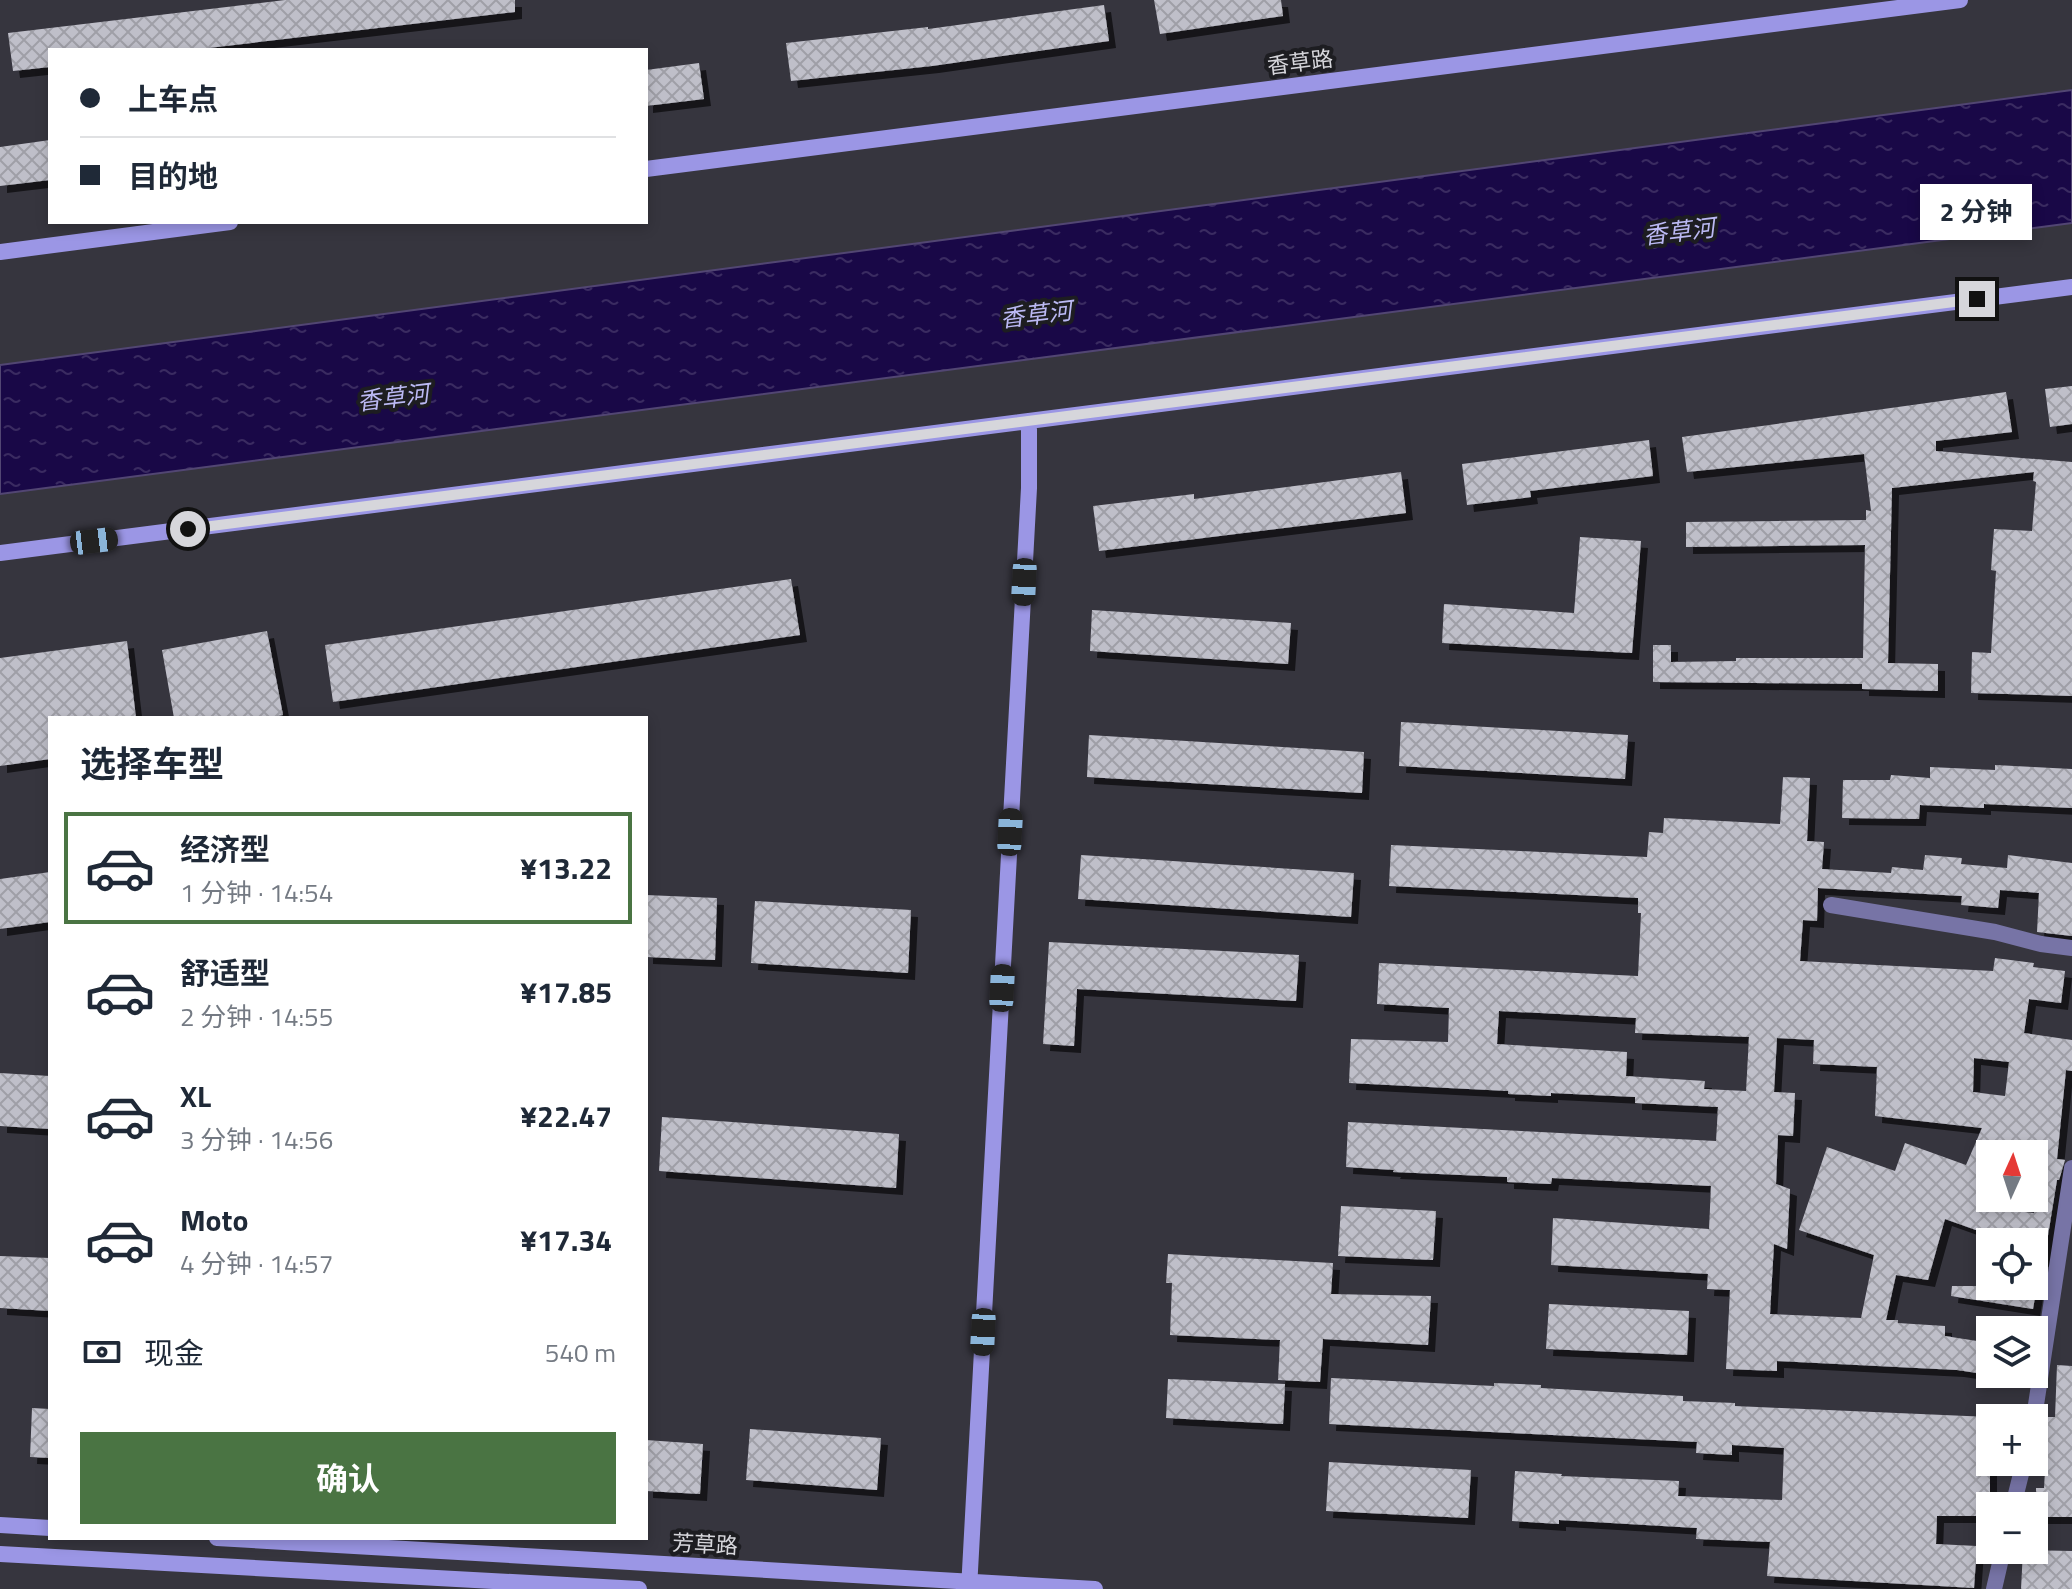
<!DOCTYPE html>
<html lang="zh">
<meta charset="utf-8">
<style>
:root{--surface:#fff;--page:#f2f2f3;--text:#1f2937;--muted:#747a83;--line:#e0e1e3;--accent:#4a7443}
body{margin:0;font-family:"Titillium Web","Noto Sans SC",sans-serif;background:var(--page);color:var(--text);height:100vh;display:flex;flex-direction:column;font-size:30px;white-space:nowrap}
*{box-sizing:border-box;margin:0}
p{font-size:26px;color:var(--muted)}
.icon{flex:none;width:44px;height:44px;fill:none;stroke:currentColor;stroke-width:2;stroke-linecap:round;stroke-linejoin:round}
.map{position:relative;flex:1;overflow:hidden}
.panel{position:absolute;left:48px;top:716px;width:600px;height:824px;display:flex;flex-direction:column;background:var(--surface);border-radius:0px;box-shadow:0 4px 12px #0003}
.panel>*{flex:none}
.top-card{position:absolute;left:48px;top:48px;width:600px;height:176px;border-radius:0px;box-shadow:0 4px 12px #0003;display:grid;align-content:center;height:176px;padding:0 32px;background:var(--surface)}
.needle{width:52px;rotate:3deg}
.buttons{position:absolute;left:1976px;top:1140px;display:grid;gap:16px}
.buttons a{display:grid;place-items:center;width:72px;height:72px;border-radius:0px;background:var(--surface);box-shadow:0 4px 12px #0003;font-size:40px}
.end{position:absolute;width:36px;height:36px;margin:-18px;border:10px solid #d6d6db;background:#111;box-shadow:0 0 0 4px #111}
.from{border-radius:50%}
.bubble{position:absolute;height:56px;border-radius:0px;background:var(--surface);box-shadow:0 4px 12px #0003;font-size:26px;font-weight:700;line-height:56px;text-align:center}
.car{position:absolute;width:24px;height:48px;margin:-24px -12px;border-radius:10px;box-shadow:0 0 6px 2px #0007;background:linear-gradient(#222 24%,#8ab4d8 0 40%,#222 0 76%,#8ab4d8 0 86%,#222 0)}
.top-card b{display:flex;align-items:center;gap:28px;height:76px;font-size:30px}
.top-card b+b{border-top:2px solid var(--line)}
.top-card i{width:20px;height:20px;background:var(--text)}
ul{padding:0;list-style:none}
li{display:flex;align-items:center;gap:24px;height:112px;margin:0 16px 12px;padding:0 16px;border:4px solid transparent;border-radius:0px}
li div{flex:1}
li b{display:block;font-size:30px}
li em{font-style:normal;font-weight:700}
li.on{border-color:var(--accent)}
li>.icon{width:72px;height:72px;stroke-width:1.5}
h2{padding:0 32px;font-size:36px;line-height:96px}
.pay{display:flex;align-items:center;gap:20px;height:88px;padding:0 32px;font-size:30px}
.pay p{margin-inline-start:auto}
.cta{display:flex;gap:16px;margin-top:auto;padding:16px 32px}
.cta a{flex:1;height:92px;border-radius:0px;background:var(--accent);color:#fff;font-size:32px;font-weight:700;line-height:92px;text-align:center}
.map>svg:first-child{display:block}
.water{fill:url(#water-ripples);stroke:#524673;stroke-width:2}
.building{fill:url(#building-cross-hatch);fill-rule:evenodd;filter:url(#shadow)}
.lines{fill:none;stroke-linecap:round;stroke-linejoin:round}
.street{stroke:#7774a6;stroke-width:16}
.secondary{stroke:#9b96e5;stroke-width:16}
.route{stroke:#d6d6db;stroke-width:10}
.labels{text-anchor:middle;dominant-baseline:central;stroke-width:8;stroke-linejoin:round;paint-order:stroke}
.street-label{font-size:22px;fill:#d6d6db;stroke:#1d1d21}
.water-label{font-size:24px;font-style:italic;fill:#bbb9f3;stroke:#1d1d21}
</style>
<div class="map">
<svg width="2072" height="1589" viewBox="0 0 2072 1589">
<defs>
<pattern id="water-ripples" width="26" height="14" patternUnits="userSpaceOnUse" patternTransform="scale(2)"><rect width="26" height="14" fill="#190847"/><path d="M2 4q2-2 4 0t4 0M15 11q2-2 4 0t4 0" fill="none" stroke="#3a2b61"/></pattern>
<pattern id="building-cross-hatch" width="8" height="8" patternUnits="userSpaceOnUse" patternTransform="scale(2)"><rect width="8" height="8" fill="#bfbfc9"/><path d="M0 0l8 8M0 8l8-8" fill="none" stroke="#9f9fa7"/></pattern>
<filter id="shadow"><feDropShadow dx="7" dy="7" stdDeviation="0" flood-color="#0009"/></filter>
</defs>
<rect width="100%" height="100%" fill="#36353e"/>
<!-- water -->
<path class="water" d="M2072,90v133l-2072,271v-129z"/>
<!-- building -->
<path class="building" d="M285,0h230v12l-324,38h-141v17l-37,4 -5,-38z
M1154,0h127l2,16 -123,18z
M1104,5l5,36 -177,25 -141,15 -5,-38 142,-16v2z
M699,63l5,36 -58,7v-36z
M50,140v40l-50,6v-39z
M2072,386v38l-22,3 -5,-38z
M2006,392l6,40 -76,9v10l136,11v234l-101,-3 1,-41 19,1 5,-82 -5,-1 3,-41 38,2 4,-49 -3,-1 1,-9 -142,16 -4,175 50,1v27l-76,-2v-5l-209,-2v-37h18v17l65,-1v-3h127l2,-113 -179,2v-25l180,-2v-10l5,1 -7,-57 -177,18 -5,-35z
M1649,440l4,36 -123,15 1,6 -64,8 -5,-41z
M1401,472l5,41 -307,38 -6,-45 101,-12v5z
M1580,537l61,4 -9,112 -190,-10 2,-39 130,9z
M791,579l9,56 -467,67 -8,-57z
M1092,610l199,13 -3,41 -198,-13z
M267,631l16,84 -18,3h-91l-12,-68z
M127,641l9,77h-86v41l-50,7v-108z
M1401,722l227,13 -3,44 -226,-13z
M1089,735l275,17 -2,41 -275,-16z
M1995,765l77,4v39l-88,-4v4l-64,-3 -1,14 -77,-1 1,-38h47l1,-5 39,3v-11l65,3z
M1783,777l27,1 -3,63 17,1 -2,27 69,4 1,-6 31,3 2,-15 37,3 -1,6 46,4 1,-13 64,8v73l-35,-4 2,-39 -39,-3 -2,18 -37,-3 1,-9 -144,-8 -1,33 -14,-1 -3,41 193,10 2,-13 39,5 -1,4 32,4 -4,32 -32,-4 -5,34 48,7v31l-6,-1 -9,89 8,1 -6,20h-2l-13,80 -10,-1v-17l-30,-2 -59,-21 -17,61 -32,-5 -10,45h12v3l47,3v10l45,7v32l-33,-5 -180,-9v10l-51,-2 4,-79 -23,-1 1,-15 -157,-9 2,-47 156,11 2,-43 -159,-8 -1,6 -44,-2v-5l-114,-5 1,-2 -48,-3 2,-45 368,19 2,-34 -83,-4v-6l-84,-4v3l-43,-2v-3l-159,-8 2,-44 97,3 1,-34 -72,-4 2,-41 259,13 3,-63h-3v-15l-249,-12 2,-41 256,12 2,-25 14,1 1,-15 116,6zM1499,1011l137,7 -1,15 114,4 -3,54 -42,-2 1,-8 -79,-5 1,-24 -130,-8zM1777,1038l37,2 -1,24 64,3 -2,49 107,12 -16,37 -61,-22 -10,28 -68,-24 -28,83 75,25 -13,63 -91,-4 4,-70 13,5 3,-60 -14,-5 2,-49 15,1 2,-43 -21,-1zM1974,1058l35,4 -4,34 -32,-4zM1990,1154h44v59l-28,-3 -26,-9 10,-25z
M1081,855l273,18 -3,44 -273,-18z
M50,872v50l-50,7v-50z
M646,895l71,3 -2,62 -69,-3z
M755,901l156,9 -3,63 -157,-10z
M1049,942l250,13 -3,46 -219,-12 -3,57 -31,-2z
M0,1073l50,3v53l-50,-3z
M662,1117l237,17 -3,54 -237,-17z
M1341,1206l95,5 -3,49 -95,-4z
M1168,1254l165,9 -2,31 100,2 -3,49 -105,-6 -3,43 -42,-2 2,-40 -110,-5 2,-52h-6z
M0,1256l50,2v53l-50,-3z
M1952,1286h85l-4,23 -82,-13z
M1549,1304l140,7 -2,44 -141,-6z
M2057,1365l15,1v151h-36v-29h8l4,-71h7z
M1331,1378l163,8v-3l47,2v3l142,8v5l52,2v3l255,11v83h-11l-1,16h-41l-1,28 41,2 -3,42 -207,-12 3,-34 -74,-3 1,-11 -138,-8v4l-47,-3 3,-50 47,3 -1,2 118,5 -1,15 104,4 2,-52 -52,-3v10l-36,-2 1,-11 -368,-18z
M1168,1379l117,5 -2,40 -117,-6z
M32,1408l18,1v49l-20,-1z
M750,1429l131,9 -4,52 -131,-10z
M646,1440l57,4 -3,50 -54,-3z
M1329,1462l142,8 -3,48 -142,-7z
M2023,1550l49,1v38h-51z"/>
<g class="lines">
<!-- street -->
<path class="street" d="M1831,905l164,27 46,12 31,4
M2034,1418l38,-250
M2013,1506l11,-44
M1994,1589l9,-39"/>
<!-- secondary -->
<path class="secondary" d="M646,169l1314,-169
M0,252l230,-30
M0,553l2072,-266
M0,1525l50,3
M217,1538l878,51
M0,1554l639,35
M969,1589l60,-1101v-67"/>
</g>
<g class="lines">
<!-- route -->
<path class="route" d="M188,529l1789,-230"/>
</g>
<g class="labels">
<!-- street labels -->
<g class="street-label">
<text transform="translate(1300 62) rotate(-7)">香草路</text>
<text transform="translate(705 1544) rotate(3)">芳草路</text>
</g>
<!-- water labels -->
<g class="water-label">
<text transform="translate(1679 231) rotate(-7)">香草河</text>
<text transform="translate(1036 314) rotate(-7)">香草河</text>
<text transform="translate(393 397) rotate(-7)">香草河</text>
</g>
</g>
</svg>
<div class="buttons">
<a><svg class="needle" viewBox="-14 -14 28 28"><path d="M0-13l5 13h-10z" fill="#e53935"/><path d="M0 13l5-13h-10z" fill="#747a83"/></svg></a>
<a><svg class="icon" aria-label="locate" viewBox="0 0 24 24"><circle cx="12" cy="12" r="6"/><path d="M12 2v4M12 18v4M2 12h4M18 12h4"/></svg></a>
<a><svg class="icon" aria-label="layers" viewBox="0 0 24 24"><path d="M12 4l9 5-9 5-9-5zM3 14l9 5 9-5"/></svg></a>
<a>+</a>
<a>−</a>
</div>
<i class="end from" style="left:188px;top:529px"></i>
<i class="end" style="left:1977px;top:299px"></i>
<div class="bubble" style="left:1920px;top:184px;width:112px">2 分钟</div>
<i class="car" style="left:94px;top:541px;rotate:83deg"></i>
<i class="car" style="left:1024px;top:582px;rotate:183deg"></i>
<i class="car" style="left:1010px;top:832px;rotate:3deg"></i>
<i class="car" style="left:1002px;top:988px;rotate:3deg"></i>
<i class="car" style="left:983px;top:1332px;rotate:183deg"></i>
<div class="top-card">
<b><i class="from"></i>上车点</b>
<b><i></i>目的地</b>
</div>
<section class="panel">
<h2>选择车型</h2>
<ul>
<li class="on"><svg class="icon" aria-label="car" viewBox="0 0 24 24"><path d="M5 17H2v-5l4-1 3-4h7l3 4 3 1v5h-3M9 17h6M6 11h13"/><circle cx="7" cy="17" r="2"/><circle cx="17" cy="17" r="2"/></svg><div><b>经济型</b><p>1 分钟 · 14:54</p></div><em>¥13.22</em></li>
<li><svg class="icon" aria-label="car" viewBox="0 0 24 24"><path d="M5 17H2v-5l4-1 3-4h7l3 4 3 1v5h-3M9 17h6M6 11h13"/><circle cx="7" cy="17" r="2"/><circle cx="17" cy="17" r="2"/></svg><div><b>舒适型</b><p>2 分钟 · 14:55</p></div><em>¥17.85</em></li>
<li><svg class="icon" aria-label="car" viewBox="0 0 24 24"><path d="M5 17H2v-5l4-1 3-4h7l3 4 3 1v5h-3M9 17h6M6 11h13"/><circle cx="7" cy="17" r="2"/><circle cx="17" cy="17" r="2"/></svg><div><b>XL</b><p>3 分钟 · 14:56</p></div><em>¥22.47</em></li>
<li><svg class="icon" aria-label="car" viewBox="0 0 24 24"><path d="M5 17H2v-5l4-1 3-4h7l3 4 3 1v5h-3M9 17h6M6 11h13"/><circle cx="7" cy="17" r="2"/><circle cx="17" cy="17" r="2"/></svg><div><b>Moto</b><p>4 分钟 · 14:57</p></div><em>¥17.34</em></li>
</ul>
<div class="pay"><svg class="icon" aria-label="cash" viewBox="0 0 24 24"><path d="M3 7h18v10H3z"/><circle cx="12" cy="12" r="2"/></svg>现金<p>540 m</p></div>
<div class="cta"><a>确认</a></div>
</section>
</div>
